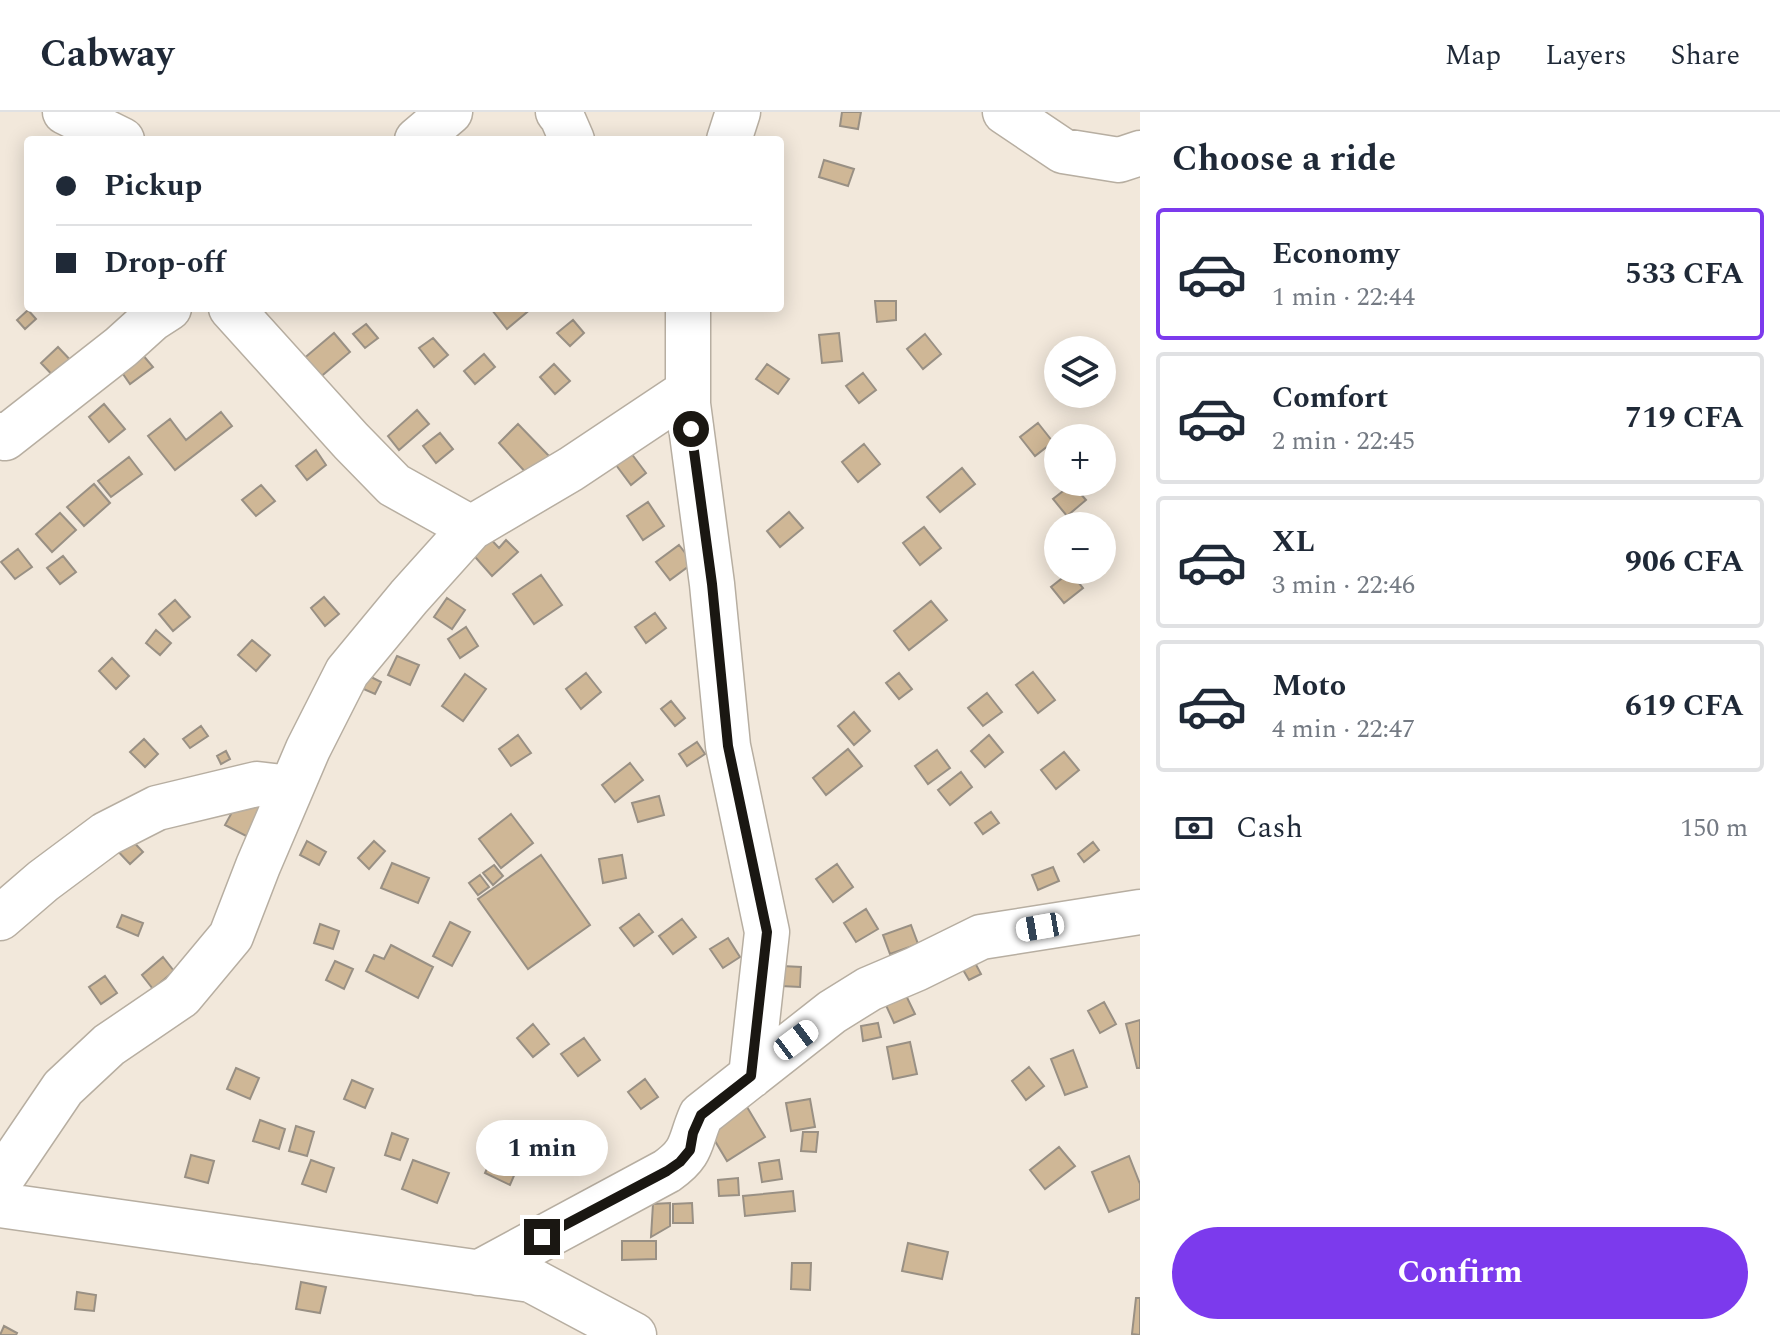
<!DOCTYPE html>
<meta charset="utf-8">
<style>
:root{--surface:#fff;--page:#f2f2f3;--text:#1f2937;--muted:#747a83;--line:#e0e1e3;--accent:#7c3aed}
body{margin:0;font-family:Spectral,serif;background:var(--page);color:var(--text);height:100vh;display:flex;flex-direction:column;font-size:30px;white-space:nowrap}
*{box-sizing:border-box;margin:0}
p{font-size:26px;color:var(--muted)}
.icon{flex:none;width:44px;height:44px;fill:none;stroke:currentColor;stroke-width:2;stroke-linecap:round;stroke-linejoin:round}
.map{position:relative;flex:1;overflow:hidden}
.side{display:flex;flex-direction:column;background:var(--surface);width:640px}
.side>*{flex:none}
.banner{position:absolute;left:24px;top:24px;width:760px;height:176px;border-radius:8px;box-shadow:0 4px 20px #0003;display:grid;align-content:center;height:176px;padding:0 32px;background:var(--surface)}
.tools{position:absolute;left:1044px;top:224px;display:grid;gap:16px}
.tools a{display:grid;place-items:center;width:72px;height:72px;border-radius:50%;background:var(--surface);box-shadow:0 4px 20px #0003;font-size:40px}
.end{position:absolute;width:36px;height:36px;margin:-18px;border:10px solid #1a1712;background:#fff;box-shadow:0 0 0 4px #fff}
.from{border-radius:50%}
.bubble{position:absolute;height:56px;border-radius:28px;background:var(--surface);box-shadow:0 4px 20px #0003;font-size:26px;font-weight:700;line-height:56px;text-align:center}
.car{position:absolute;width:24px;height:48px;margin:-24px -12px;border-radius:10px;box-shadow:0 0 6px 2px #0007;background:linear-gradient(#fff 24%,#345 0 40%,#fff 0 76%,#345 0 86%,#fff 0)}
.banner b{display:flex;align-items:center;gap:28px;height:76px;font-size:30px}
.banner b+b{border-top:2px solid var(--line)}
.banner i{width:20px;height:20px;background:var(--text)}
ul{padding:0;list-style:none}
li{display:flex;align-items:center;gap:24px;height:132px;margin:0 16px 12px;padding:0 16px;border:4px solid var(--line);border-radius:8px}
li div{flex:1}
li b{display:block;font-size:30px}
li em{font-style:normal;font-weight:700}
li.active{border-color:var(--accent)}
li>.icon{width:72px;height:72px;stroke-width:1.5}
h2{padding:0 32px;font-size:36px;line-height:96px}
.pay{display:flex;align-items:center;gap:20px;height:88px;padding:0 32px;font-size:30px}
.pay p{margin-inline-start:auto}
.primary-button{display:flex;gap:16px;margin-top:auto;padding:16px 32px}
.primary-button a{flex:1;height:92px;border-radius:48px;background:var(--accent);color:#fff;font-size:32px;font-weight:700;line-height:92px;text-align:center}
header{display:flex;align-items:center;gap:48px;box-sizing:border-box;height:112px;padding:0 40px;background:var(--surface);border-bottom:2px solid var(--line)}
header strong{font-size:38px}
nav{display:flex;gap:44px;margin-inline-start:auto;font-size:28px}
main{display:flex;flex:1;min-height:0}
.map>svg:first-child{display:block}
.building{fill:#cfb796;stroke:#999084;stroke-width:2}
.lines{fill:none;stroke-linecap:round;stroke-linejoin:round}
.street-casing{stroke:#b7aea1;stroke-width:47}
.street{stroke:#fff;stroke-width:44}
.route{stroke:#1a1712;stroke-width:10}
</style>
<header>
<strong>Cabway</strong>
<nav><a>Map</a><a>Layers</a><a>Share</a></nav>
</header>
<main>
<div class="map">
<svg width="1140" height="1223" viewBox="0 0 1140 1223">
<rect width="100%" height="100%" fill="#f2e8db"/>
<!-- building -->
<path class="building" d="M842,0h19l-3,17 -18,-3z
M824,48l30,9 -6,17 -29,-9z
M875,189h21v19l-19,2z
M495,196h37l-25,21 -15,-19z
M28,198l8,9 -11,10 -8,-9z
M573,208l11,13 -14,13 -13,-13z
M366,212l12,14 -13,10 -12,-14z
M334,221l16,19 -32,27 -16,-19z
M839,221l3,28 -20,2 -3,-28z
M925,222l16,20 -18,15 -16,-20z
M433,226l15,17 -14,12 -15,-19z
M58,235l18,19 -17,16 -18,-19z
M137,236l16,19 -23,17 -14,-20z
M484,242l11,13 -20,17 -11,-13z
M554,252l16,17 -15,13 -15,-17z
M767,252l22,15 -11,15 -22,-15z
M863,261l13,17 -17,13 -13,-17z
M104,292l21,25 -16,13 -20,-25z
M417,298l12,14 -30,26 -11,-14z
M221,300l11,14 -57,44 -27,-34 22,-17 16,21z
M1038,311l15,19 -18,14 -15,-19z
M518,312l31,32 -20,20 -30,-33z
M440,321l13,16 -17,14 -13,-17z
M864,332l16,20 -22,18 -16,-20z
M316,338l10,15 -19,15 -11,-14z
M631,341l15,20 -15,12 -15,-20z
M129,345l13,17 -31,23 -13,-16z
M962,356l13,16 -35,28 -13,-15z
M94,372l16,19 -26,23 -17,-19z
M1072,372l14,16 -19,16 -14,-17z
M261,373l14,16 -19,15 -14,-16z
M648,390l16,24 -21,14 -16,-24z
M789,400l14,16 -23,19 -13,-16z
M60,401l16,17 -24,22 -16,-18z
M924,415l17,21 -21,17 -17,-22z
M486,422l13,14 7,-8 12,12 -26,24 -23,-26z
M679,433l14,18 -23,17 -14,-18z
M18,437l14,18 -17,12 -14,-17z
M63,444l13,16 -16,12 -13,-16z
M1070,460l13,16 -19,15 -13,-16z
M541,463l21,30 -28,19 -21,-30z
M324,485l15,17 -14,12 -14,-18z
M447,486l18,12 -13,19 -18,-12z
M175,488l15,17 -17,14 -14,-17z
M931,489l16,19 -38,30 -15,-19z
M655,501l11,15 -20,15 -11,-16z
M466,515l12,19 -18,12 -12,-19z
M156,518l15,13 -11,12 -14,-12z
M252,528l18,15 -14,16 -18,-16z
M397,544l22,9 -9,20 -22,-10z
M112,546l17,18 -13,13 -17,-18z
M1033,560l22,28 -17,13 -22,-28z
M586,561l15,19 -20,17 -15,-20z
M899,561l13,16 -13,10 -13,-16z
M365,562l16,8 -6,12 -16,-7z
M465,562l21,15 -23,32 -21,-15z
M987,581l15,19 -19,14 -15,-18z
M671,589l14,17 -10,8 -14,-17z
M854,600l16,19 -16,14 -16,-19z
M201,614l7,10 -18,12 -7,-9z
M518,623l13,18 -20,13 -12,-17z
M989,623l14,17 -18,15 -14,-16z
M144,627l14,15 -13,13 -15,-15z
M697,630l8,12 -18,12 -8,-12z
M848,637l14,17 -36,29 -13,-17z
M937,638l13,18 -22,16 -13,-18z
M226,639l4,8 -9,5 -4,-8z
M1064,640l15,18 -23,19 -15,-19z
M630,651l13,17 -28,22 -13,-17z
M961,660l11,15 -22,18 -12,-15z
M242,682l23,13 -17,30 -23,-12z
M659,684l5,19 -26,7 -6,-19z
M991,700l8,11 -16,11 -8,-11z
M511,702l22,29 -32,25 -22,-29z
M125,721l18,19 -13,12 -18,-19z
M307,729l19,11 -7,13 -19,-10z
M374,729l11,10 -16,18 -11,-11z
M1093,730l6,8 -15,12 -6,-8z
M541,743l49,70 -62,44 -50,-70z
M622,743l4,23 -23,5 -4,-24z
M392,751l37,15 -11,25 -37,-15z
M837,752l16,23 -20,15 -17,-23z
M494,753l9,11 -10,9 -10,-12z
M1053,755l6,14 -21,9 -6,-15z
M480,763l9,12 -11,8 -9,-12z
M866,797l12,20 -22,13 -12,-19z
M639,802l14,18 -19,14 -14,-18z
M122,803l21,8 -5,13 -21,-9z
M682,807l14,18 -23,17 -14,-18z
M450,810l20,10 -18,34 -19,-10z
M320,812l19,7 -6,18 -19,-6z
M911,813l7,19 -28,10 -7,-19z
M728,826l12,19 -17,11 -13,-19z
M391,833l42,22 -15,31 -52,-27 8,-16 10,4z
M163,845l11,14 -21,18 -11,-14z
M335,849l18,8 -9,20 -18,-9z
M974,849l7,13 -12,6 -7,-12z
M782,854l19,1 -1,20 -19,-1z
M105,864l12,17 -16,11 -12,-17z
M900,871l15,31 -21,9 -14,-31z
M1104,890l12,22 -16,9 -12,-22z
M1140,908v48h-3l-11,-44z
M878,911l3,14 -18,4 -2,-15z
M533,912l16,20 -16,13 -16,-19z
M584,926l16,22 -22,16 -17,-22z
M910,930l7,32 -24,5 -6,-32z
M1073,938l14,37 -22,8 -14,-36z
M1029,955l15,19 -18,14 -14,-19z
M236,956l23,10 -9,21 -23,-10z
M645,967l13,18 -17,12 -13,-17z
M352,968l21,9 -8,19 -21,-9z
M810,987l5,28 -24,4 -5,-28z
M744,990l21,35 -38,24 -21,-35z
M260,1008l25,9 -6,20 -26,-8z
M296,1014l18,6 -7,24 -18,-5z
M803,1020h15l-2,20 -15,-1z
M392,1021l16,6 -8,21 -15,-5z
M1059,1035l16,19 -30,23 -15,-19z
M494,1041l25,11 -9,21 -25,-12z
M191,1043l23,6 -6,22 -23,-6z
M1129,1044l11,28v15l-31,13 -17,-40z
M311,1048l23,8 -8,24 -24,-8z
M413,1048l36,13 -12,30 -35,-14z
M779,1048l3,19 -20,3 -3,-19z
M738,1066l1,17 -20,1 -1,-16z
M793,1079l2,20 -50,5 -2,-20z
M670,1091v23l-19,11 2,-33z
M692,1091l1,20h-20v-19z
M622,1129h34v18l-34,1z
M908,1131l40,9 -6,27 -40,-8z
M792,1151h19l-1,27 -19,-1z
M301,1170l25,5 -6,26 -24,-4z
M77,1180l19,3 -2,16 -19,-2z
M1136,1186h4v37l-8,-1z
M4,1214l13,7 -1,2h-16z"/>
<g class="lines">
<defs>
<path id="street" d="M65,0l57,28
M558,0l4,5 10,23
M1005,0l58,39 56,9 21,-7
M417,28l33,-28
M729,28l9,-28
M231,196l120,133 43,44 77,43
M688,196v96l24,180 16,162 39,186 -16,144
M0,323l5,3 116,-91 31,-28 17,-11
M0,806l43,-37 63,-47 51,-26 100,-24 34,4
M0,1069l63,-93 46,-43 72,-49 50,-60 27,-70 50,-117 39,-77 62,-75 62,-69 100,-59 117,-78
M0,1093l531,75 103,55
M478,1161l189,-102c27,-19 22,-29 34,-56l131,-103 37,-23 47,-20 65,-32 159,-25"/>
</defs>
<!-- street casing -->
<use href="#street" class="street-casing"/>
<!-- street -->
<use href="#street" class="street"/>
</g>
<g class="lines">
<!-- route -->
<path class="route" d="M542,1125l125,-66 13,-9 10,-12 3,-17 8,-18 50,-39 16,-144 -39,-186 -16,-162 -21,-155"/>
</g>
</svg>
<div class="tools">
<a><svg class="icon" aria-label="layers" viewBox="0 0 24 24"><path d="M12 4l9 5-9 5-9-5zM3 14l9 5 9-5"/></svg></a>
<a>+</a>
<a>−</a>
</div>
<i class="end from" style="left:691px;top:317px"></i>
<i class="end" style="left:542px;top:1125px"></i>
<div class="bubble" style="left:476px;top:1008px;width:132px">1 min</div>
<i class="car" style="left:1040px;top:815px;rotate:260deg"></i>
<i class="car" style="left:796px;top:928px;rotate:53deg"></i>
<div class="banner">
<b><i class="from"></i>Pickup</b>
<b><i></i>Drop-off</b>
</div>
</div>
<section class="side">
<h2>Choose a ride</h2>
<ul>
<li class="active"><svg class="icon" aria-label="car" viewBox="0 0 24 24"><path d="M5 17H2v-5l4-1 3-4h7l3 4 3 1v5h-3M9 17h6M6 11h13"/><circle cx="7" cy="17" r="2"/><circle cx="17" cy="17" r="2"/></svg><div><b>Economy</b><p>1 min · 22:44</p></div><em>533 CFA</em></li>
<li><svg class="icon" aria-label="car" viewBox="0 0 24 24"><path d="M5 17H2v-5l4-1 3-4h7l3 4 3 1v5h-3M9 17h6M6 11h13"/><circle cx="7" cy="17" r="2"/><circle cx="17" cy="17" r="2"/></svg><div><b>Comfort</b><p>2 min · 22:45</p></div><em>719 CFA</em></li>
<li><svg class="icon" aria-label="car" viewBox="0 0 24 24"><path d="M5 17H2v-5l4-1 3-4h7l3 4 3 1v5h-3M9 17h6M6 11h13"/><circle cx="7" cy="17" r="2"/><circle cx="17" cy="17" r="2"/></svg><div><b>XL</b><p>3 min · 22:46</p></div><em>906 CFA</em></li>
<li><svg class="icon" aria-label="car" viewBox="0 0 24 24"><path d="M5 17H2v-5l4-1 3-4h7l3 4 3 1v5h-3M9 17h6M6 11h13"/><circle cx="7" cy="17" r="2"/><circle cx="17" cy="17" r="2"/></svg><div><b>Moto</b><p>4 min · 22:47</p></div><em>619 CFA</em></li>
</ul>
<div class="pay"><svg class="icon" aria-label="cash" viewBox="0 0 24 24"><path d="M3 7h18v10H3z"/><circle cx="12" cy="12" r="2"/></svg>Cash<p>150 m</p></div>
<div class="primary-button"><a>Confirm</a></div>
</section>
</main>
